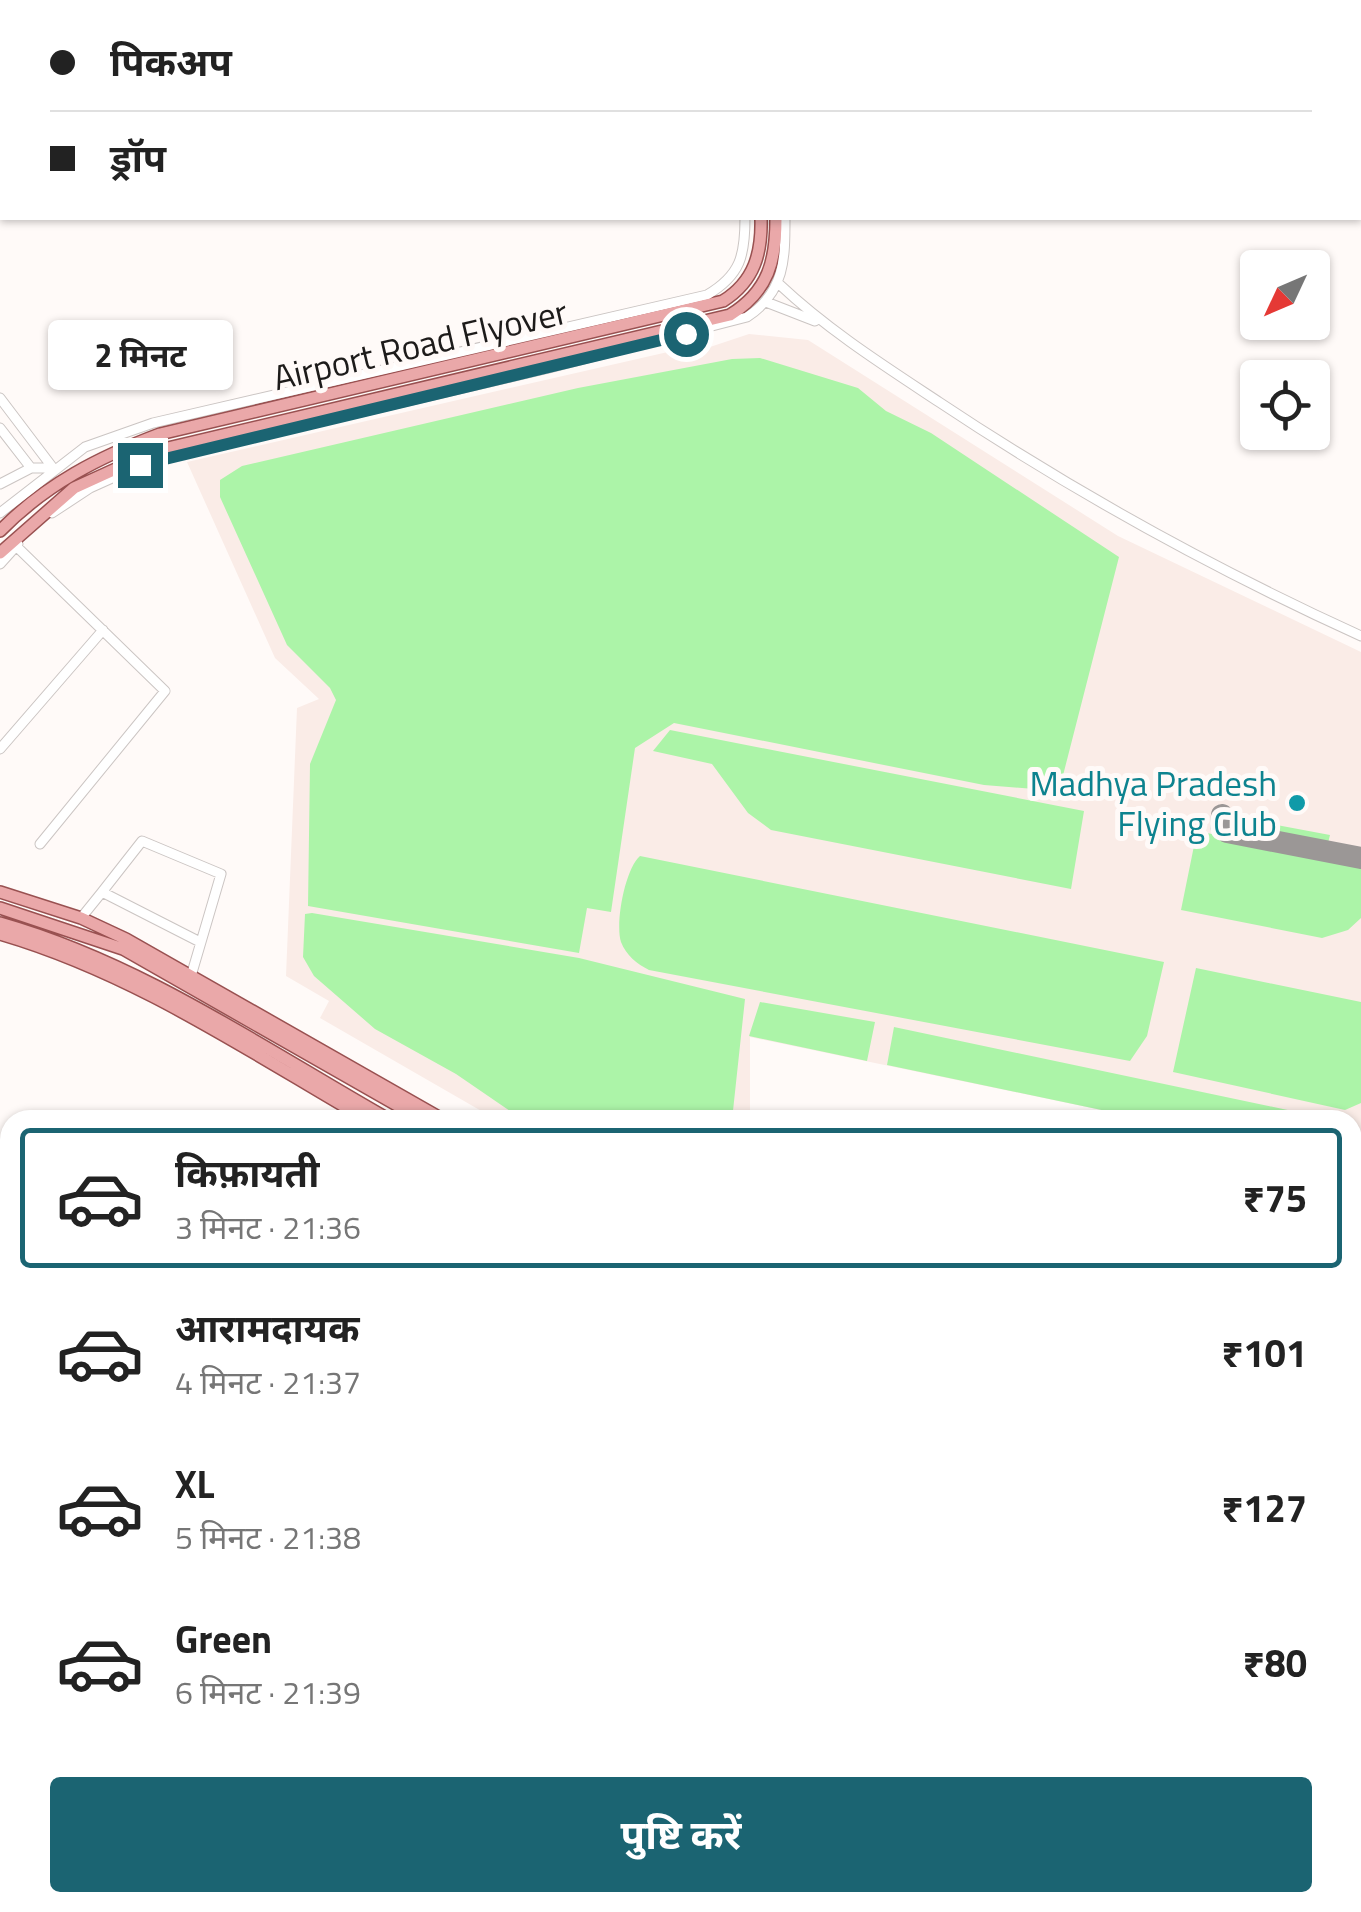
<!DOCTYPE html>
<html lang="hi">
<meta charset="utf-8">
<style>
:root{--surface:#fff;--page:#f6f6f6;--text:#222;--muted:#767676;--line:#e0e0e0;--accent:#1b6472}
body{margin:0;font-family:"Titillium Web","Noto Sans Devanagari",sans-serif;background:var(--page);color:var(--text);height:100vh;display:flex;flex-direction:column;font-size:38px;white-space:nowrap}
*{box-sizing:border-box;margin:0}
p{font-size:32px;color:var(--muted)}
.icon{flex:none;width:55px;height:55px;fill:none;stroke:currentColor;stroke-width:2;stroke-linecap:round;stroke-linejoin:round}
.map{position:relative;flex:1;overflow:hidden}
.sheet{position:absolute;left:0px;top:1110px;width:1362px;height:802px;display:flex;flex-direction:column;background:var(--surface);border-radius:30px 30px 0 0;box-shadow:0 2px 8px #0004}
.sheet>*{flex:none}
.guide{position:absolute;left:0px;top:0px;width:1362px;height:220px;box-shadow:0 2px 8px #0004;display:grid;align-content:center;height:220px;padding:0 50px;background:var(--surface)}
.needle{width:65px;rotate:226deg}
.tools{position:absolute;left:1240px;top:250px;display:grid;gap:20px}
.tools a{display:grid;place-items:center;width:90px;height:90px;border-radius:10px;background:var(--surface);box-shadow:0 2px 8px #0004;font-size:50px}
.end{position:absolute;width:45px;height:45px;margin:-22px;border:12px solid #1b6472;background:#fff;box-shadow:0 0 0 5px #fff}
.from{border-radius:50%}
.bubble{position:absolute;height:70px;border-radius:10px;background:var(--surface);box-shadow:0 2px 8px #0004;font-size:32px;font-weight:700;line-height:70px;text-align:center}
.guide b{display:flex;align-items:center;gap:35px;height:95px;font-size:38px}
.guide b+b{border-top:2px solid var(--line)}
.guide i{width:25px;height:25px;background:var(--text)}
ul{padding:18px 0 0;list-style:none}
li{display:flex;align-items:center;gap:30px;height:140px;margin:0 20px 15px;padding:0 30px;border:5px solid transparent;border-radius:10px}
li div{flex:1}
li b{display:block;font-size:38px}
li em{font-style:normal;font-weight:700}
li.current{border-color:var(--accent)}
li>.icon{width:90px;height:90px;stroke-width:1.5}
.button{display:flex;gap:20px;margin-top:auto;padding:20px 50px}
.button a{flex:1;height:115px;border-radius:10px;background:var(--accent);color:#fff;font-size:40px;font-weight:700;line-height:115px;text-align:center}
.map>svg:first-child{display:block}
.built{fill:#faece7}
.green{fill:#acf4a8}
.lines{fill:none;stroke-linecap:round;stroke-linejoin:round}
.taxiway{stroke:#9b9796;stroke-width:22}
.minor-casing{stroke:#cbc5c3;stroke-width:11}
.major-casing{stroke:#995151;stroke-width:14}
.minor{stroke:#fff;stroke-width:9}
.major{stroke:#eaa8a9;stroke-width:11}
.route{stroke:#1b6472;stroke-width:12}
.culture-dot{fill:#0f9aa8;stroke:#fffaf8;stroke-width:4}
.labels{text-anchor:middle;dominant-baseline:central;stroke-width:10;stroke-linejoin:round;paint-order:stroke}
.street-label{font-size:35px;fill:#1d1b1a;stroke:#fffaf8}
.culture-label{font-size:35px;fill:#0d838f;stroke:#fffaf8;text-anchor:end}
</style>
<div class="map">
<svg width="1361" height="1912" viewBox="0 0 1361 1912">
<rect width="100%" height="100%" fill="#fffaf8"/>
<!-- built -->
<path class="built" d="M749,334l59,6 310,196 243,116v514l-8,-2 -1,-44h-203l-399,-83v83h-253l-177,-102 9,-17 -43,-25 11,-268 22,-9 -44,-41 -88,-196 494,-113 20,1z"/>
<!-- green -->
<path class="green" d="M760,358l98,30 28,23 45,22 188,124 -60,234 -75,-6 -310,-62 -39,25 -24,164 -24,-4 -8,45 -271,-47 2,-142 26,-64 -6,-12 -43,-43 -67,-148v-17l22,-14 336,-78 154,-29z
M670,730l414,81 -13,78 -300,-59 -23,-17 -36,-49 -59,-13z
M1229,816l101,19 -3,12 -92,-19 -6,-4z
M1197,831l164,33v54l-13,12 -26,8 -141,-28z
M640,856l524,106 -17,74 -17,25 -481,-91c-12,-6 -23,-15 -28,-28 -6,-19 4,-73 19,-86z
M312,913l267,45 166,41 -13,121h-209l-67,-46 -81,-45 -61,-53 -11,-19 2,-43z
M1196,968l165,34v101l-16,7 -172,-38z
M760,1002l115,20 -8,39 -118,-25z
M894,1027l441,93h-186l-262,-55z
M1361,1277v281l-9,-3v-277z"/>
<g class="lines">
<!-- taxiway -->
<path class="taxiway" d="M1222,815l-1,11 6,6 134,26"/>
<defs>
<path id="minor" d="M621,0l10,2
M709,0l14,2
M1116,0l6,2
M1139,0l1,2
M1281,0l1,2
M1332,0l23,2
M787,2v-2
M1236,2l9,-2
M1360,22l1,2
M1360,129l1,1
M779,284c49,46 104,81 160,118 135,90 275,167 422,234
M766,302l49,19
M0,398l53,70
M0,428l31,40
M0,484l31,-16h22
M0,513l85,-66 68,-24 554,-128c34,-20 38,-40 38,-77
M52,513l38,-25 60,-27 399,-93 198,-51c38,-25 38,-58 38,-99
M16,546l149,145 -125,153
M0,564l18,-20
M0,749l103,-119
M102,892l40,-51 79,33 -30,102
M81,918l21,-26 98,50
M0,1296l10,-7
M0,1316l10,6
M0,1327l10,6
M0,1342l10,-6
M0,1395l9,6 -9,13
M0,1547h10
M0,1656h10
M0,1707l10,-5
M0,1820l8,4 -8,85
M151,1902l1,10
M178,1902v4
M377,1902v10
M436,1902v10
M479,1902v10
M664,1902l11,2 3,8
M859,1902v6l23,4
M954,1905l48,7
M24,1912v-10
M104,1912v-10
M128,1912l1,-10
M201,1912l1,-10
M248,1912v-10
M290,1912v-10
M560,1912v-10
M642,1912l9,-10
M702,1912l4,-10
M1044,1912l1,-10"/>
<path id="major" d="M760,2v-2
M772,2v-2
M0,531c46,-47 99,-74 160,-97l563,-133c32,-20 39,-49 38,-83
M0,553l74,-65 81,-37 575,-136c39,-24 46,-55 46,-97
M0,892l81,26 45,21 318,181
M0,908l123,41 300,171
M0,923c141,40 263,125 390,197
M0,934c134,39 248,117 368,186
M758,1902v10
M768,1902v10
M731,1912v-10
M742,1912v-10"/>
</defs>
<!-- minor casing -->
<use href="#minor" class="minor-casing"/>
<!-- major casing -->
<use href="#major" class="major-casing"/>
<!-- minor -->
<use href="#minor" class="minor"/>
<!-- major -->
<use href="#major" class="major"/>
</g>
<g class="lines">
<!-- route -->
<path class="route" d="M140,465l546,-131"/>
</g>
<!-- markers -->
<circle class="culture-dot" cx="1297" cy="803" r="10"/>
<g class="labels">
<!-- street labels -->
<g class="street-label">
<text transform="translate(420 344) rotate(-13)">Airport Road Flyover</text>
</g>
<!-- culture labels -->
<g class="culture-label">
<text x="1277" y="783">Madhya Pradesh<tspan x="1277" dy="40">Flying Club</tspan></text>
</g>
</g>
</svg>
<div class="tools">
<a><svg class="needle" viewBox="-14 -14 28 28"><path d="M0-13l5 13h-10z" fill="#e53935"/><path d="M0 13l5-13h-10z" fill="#767676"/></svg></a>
<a><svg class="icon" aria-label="locate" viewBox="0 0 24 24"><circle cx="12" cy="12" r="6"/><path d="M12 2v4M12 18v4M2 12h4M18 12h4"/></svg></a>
</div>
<i class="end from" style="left:686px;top:334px"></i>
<i class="end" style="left:140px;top:465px"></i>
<div class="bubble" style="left:48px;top:320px;width:185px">2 मिनट</div>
<div class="guide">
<b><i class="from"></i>पिकअप</b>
<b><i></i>ड्रॉप</b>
</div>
<section class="sheet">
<ul>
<li class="current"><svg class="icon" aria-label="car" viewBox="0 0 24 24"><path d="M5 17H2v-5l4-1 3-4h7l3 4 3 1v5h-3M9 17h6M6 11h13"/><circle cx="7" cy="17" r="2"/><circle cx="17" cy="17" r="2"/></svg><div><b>किफ़ायती</b><p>3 मिनट · 21:36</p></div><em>₹75</em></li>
<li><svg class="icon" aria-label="car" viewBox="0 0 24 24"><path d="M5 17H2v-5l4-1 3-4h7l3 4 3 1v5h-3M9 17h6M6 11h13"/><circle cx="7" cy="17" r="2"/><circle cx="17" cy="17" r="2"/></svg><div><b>आरामदायक</b><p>4 मिनट · 21:37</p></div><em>₹101</em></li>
<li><svg class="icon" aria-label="car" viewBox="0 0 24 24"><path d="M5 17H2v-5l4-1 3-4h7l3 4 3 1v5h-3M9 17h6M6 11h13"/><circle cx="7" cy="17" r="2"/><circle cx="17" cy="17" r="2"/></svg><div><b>XL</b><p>5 मिनट · 21:38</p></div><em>₹127</em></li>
<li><svg class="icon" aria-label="car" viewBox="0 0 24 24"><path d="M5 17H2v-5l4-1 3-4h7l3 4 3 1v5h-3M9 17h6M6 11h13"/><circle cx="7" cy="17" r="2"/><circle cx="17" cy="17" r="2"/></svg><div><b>Green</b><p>6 मिनट · 21:39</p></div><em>₹80</em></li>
</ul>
<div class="button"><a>पुष्टि करें</a></div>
</section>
</div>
